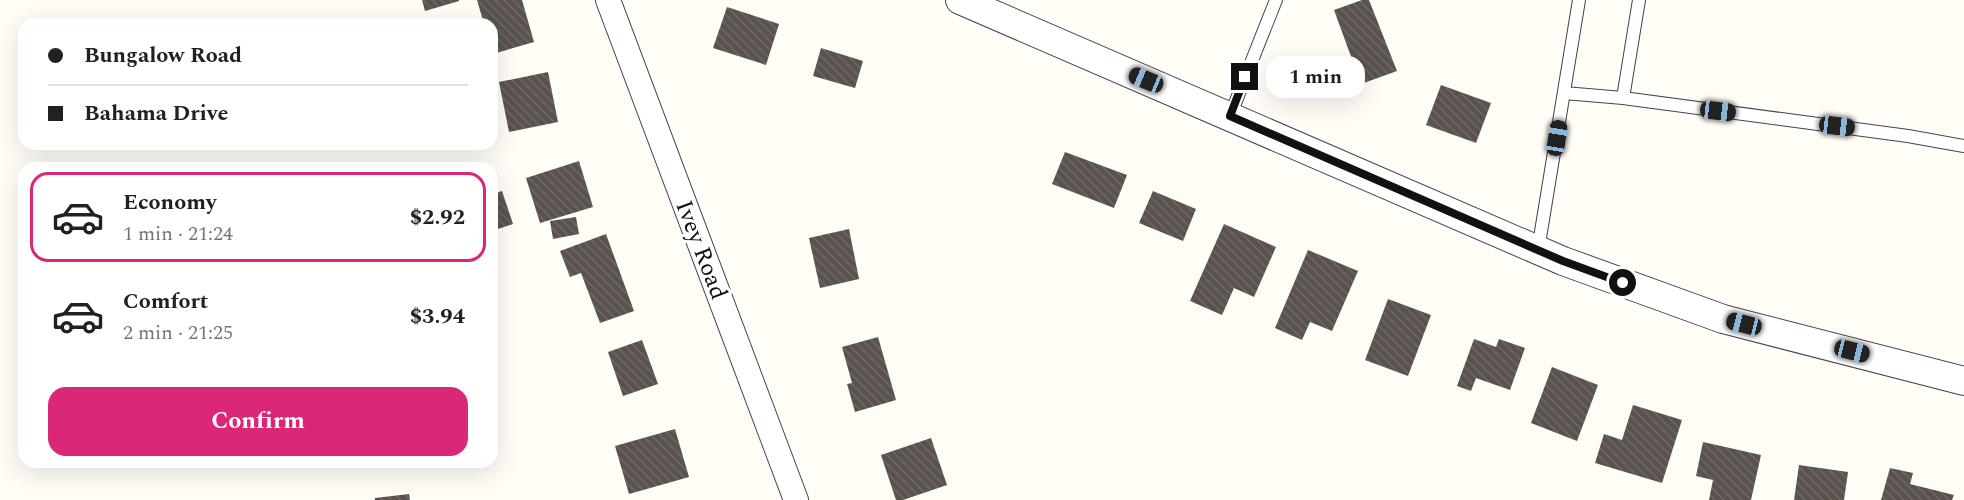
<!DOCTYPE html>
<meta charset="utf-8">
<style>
:root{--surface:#fff;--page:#f6f6f6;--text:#202124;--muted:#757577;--line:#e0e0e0;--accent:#db2777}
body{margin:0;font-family:Spectral,serif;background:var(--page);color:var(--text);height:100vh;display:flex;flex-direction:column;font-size:22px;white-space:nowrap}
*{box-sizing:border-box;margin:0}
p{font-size:20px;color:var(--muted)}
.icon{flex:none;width:33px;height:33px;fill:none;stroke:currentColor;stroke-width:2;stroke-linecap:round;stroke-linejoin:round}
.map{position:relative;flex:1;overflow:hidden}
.side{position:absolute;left:18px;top:162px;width:480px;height:306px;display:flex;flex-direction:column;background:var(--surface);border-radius:18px;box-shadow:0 6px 24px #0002}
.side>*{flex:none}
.top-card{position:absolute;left:18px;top:18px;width:480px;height:132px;border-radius:18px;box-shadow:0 6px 24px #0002;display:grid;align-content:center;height:132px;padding:0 30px;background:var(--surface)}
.end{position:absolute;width:27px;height:27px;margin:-14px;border:8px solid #111;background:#fff;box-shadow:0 0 0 3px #fff}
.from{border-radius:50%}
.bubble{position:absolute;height:42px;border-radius:18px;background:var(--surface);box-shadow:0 6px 24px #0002;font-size:20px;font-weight:700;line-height:42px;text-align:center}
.car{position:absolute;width:18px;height:36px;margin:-18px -9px;border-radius:8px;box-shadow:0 0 4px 2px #0007;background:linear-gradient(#222 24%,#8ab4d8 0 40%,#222 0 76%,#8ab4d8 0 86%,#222 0)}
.top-card b{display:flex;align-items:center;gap:21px;height:57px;font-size:22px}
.top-card b+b{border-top:2px solid var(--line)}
.top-card i{width:15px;height:15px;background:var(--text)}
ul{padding:10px 0 0;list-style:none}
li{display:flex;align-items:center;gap:18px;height:90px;margin:0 12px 9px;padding:0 18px;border:3px solid transparent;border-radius:18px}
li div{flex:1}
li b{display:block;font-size:22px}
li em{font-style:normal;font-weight:700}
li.on{border-color:var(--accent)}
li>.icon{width:54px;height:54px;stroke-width:1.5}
.cta{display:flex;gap:12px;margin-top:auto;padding:12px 30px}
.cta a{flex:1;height:69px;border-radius:18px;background:var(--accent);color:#fff;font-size:24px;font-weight:700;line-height:69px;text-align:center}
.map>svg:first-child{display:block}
.building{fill:url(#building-back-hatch)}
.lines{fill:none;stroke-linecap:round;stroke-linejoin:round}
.service-casing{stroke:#444;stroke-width:14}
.minor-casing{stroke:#444;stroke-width:26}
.tertiary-casing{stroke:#444;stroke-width:30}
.service{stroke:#fff;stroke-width:12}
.minor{stroke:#fff;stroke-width:24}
.tertiary{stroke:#fff;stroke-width:28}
.route{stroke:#111;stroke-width:8}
.labels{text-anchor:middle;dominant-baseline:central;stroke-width:6;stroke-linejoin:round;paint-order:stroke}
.street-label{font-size:24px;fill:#111;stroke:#fff}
</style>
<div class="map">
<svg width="1964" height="500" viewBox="0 0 1964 500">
<defs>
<pattern id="building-back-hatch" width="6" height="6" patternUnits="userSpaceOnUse" patternTransform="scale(1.5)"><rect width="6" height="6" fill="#5a524d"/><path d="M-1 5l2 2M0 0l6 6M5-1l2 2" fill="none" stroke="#6d6662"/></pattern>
</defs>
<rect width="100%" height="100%" fill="#fffdf5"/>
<!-- building -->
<path class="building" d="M422,0h37v1l-34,10z
M477,0h45l12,42 -41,12 -1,-30h-8z
M1362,0h7l28,71 -36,13 -27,-74z
M727,7l52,17 -13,41 -53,-17z
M821,48l42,13 -8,27 -42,-12z
M548,72l10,50 -49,10 -10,-50z
M1441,85l50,18 -15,40 -50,-18z
M1065,152l62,23 -13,33 -62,-24z
M579,161l14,46 -53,16 -14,-45z
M502,191l11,33 -21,7v-37z
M1153,191l43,18 -13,32 -44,-18z
M576,217l3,17 -26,5 -3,-18z
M1224,224l52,23 -22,50 -20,-9 -12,27 -32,-14z
M849,229l10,50 -39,9 -11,-50z
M606,234l28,77 -34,12 -19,-50 -11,4 -10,-26z
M1308,250l50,21 -26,60 -22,-9 -8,18 -27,-12z
M1388,299l43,16 -23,61 -43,-16z
M878,337l18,63 -41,12 -8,-28 5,-1 -10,-36z
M1474,339l22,8 3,-8 26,9 -15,42 -34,-12 -5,13 -14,-5z
M642,340l16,44 -35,12 -15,-44z
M1552,367l46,18 -21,56 -46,-18z
M1633,405l49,15 -20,63 -67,-20 9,-29 18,6z
M675,429l14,48 -60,17 -14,-48z
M931,438l16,47 -44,15h-7l-15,-45z
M1703,442l58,13 -10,45h-42l4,-20 -17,-4z
M1799,465l49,7 -4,28h-50z
M1890,468l23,5 -3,11 44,11 -2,5h-71z
M409,494l1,6h-35v-2z"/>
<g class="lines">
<defs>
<path id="service" d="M1564,93l59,5 285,38 56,10
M1623,98l16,-98
M1230,116l46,-116
M1538,250l41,-250"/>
<path id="minor" d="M608,0l188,500"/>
<path id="tertiary" d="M960,0l603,261 160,58 241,62"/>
</defs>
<!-- service casing -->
<use href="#service" class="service-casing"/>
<!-- minor casing -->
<use href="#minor" class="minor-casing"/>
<!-- tertiary casing -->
<use href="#tertiary" class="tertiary-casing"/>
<!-- service -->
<use href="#service" class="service"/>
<!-- minor -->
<use href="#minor" class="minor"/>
<!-- tertiary -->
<use href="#tertiary" class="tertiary"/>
</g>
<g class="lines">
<!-- route -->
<path class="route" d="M1245,77l-15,39 333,145 60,22"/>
</g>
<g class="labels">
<!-- street labels -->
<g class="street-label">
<text transform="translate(701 250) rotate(69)">Ivey Road</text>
</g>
</g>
</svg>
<i class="end from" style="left:1623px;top:283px"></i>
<i class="end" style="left:1245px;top:77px"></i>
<div class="bubble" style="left:1266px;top:56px;width:99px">1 min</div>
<i class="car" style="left:1146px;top:80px;rotate:293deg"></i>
<i class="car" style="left:1718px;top:111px;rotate:97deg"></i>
<i class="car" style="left:1837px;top:126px;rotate:97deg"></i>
<i class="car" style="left:1557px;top:138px;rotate:9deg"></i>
<i class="car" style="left:1744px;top:324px;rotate:284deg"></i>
<i class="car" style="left:1852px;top:351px;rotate:104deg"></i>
<div class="top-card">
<b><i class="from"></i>Bungalow Road</b>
<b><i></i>Bahama Drive</b>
</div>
<section class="side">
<ul>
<li class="on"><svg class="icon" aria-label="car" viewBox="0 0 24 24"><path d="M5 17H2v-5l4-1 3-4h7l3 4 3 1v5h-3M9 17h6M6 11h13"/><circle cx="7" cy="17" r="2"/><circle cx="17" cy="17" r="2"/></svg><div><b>Economy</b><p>1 min · 21:24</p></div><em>$2.92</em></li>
<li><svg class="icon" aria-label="car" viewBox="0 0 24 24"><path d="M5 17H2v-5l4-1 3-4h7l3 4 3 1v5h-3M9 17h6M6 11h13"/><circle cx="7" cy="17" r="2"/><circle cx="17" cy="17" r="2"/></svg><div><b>Comfort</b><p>2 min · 21:25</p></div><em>$3.94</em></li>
</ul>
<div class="cta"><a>Confirm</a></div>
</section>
</div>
